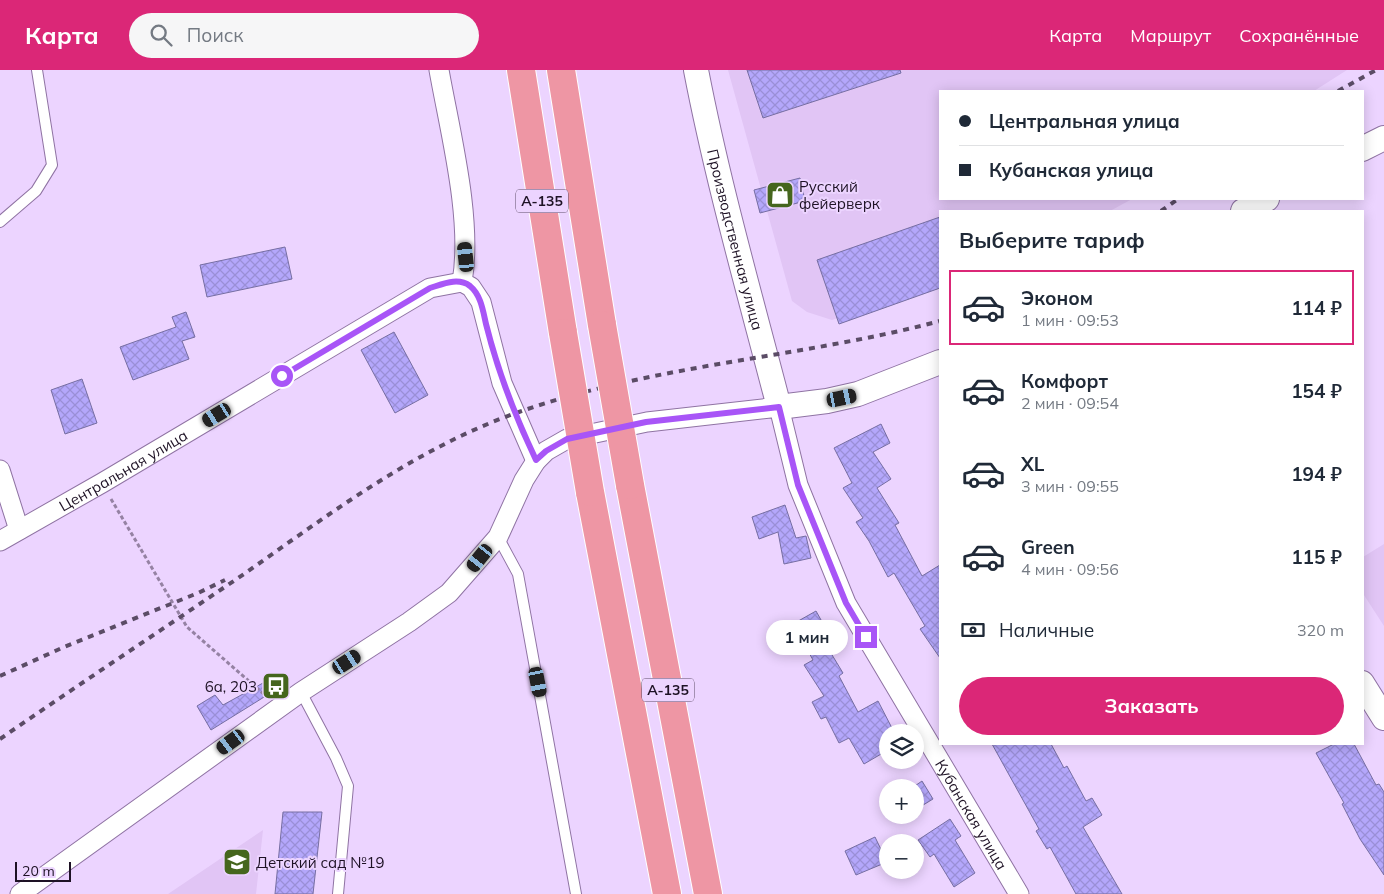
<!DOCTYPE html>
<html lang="ru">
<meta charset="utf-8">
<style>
:root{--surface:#fff;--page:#f6f6f7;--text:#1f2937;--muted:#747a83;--line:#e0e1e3;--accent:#db2777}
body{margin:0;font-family:Mulish,sans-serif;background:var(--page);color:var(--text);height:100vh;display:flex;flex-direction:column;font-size:19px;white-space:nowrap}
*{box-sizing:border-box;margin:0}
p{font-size:16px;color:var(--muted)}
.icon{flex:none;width:28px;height:28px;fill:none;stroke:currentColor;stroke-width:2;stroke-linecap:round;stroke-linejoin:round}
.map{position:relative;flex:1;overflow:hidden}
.sheet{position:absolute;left:939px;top:140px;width:425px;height:535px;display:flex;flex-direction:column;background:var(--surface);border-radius:0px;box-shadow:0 2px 12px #0003}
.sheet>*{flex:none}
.guide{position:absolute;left:939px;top:20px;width:425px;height:110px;border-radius:0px;box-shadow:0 2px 12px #0003;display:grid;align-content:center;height:110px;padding:0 20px;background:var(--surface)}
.buttons{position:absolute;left:879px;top:654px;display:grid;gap:10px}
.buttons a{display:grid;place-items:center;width:45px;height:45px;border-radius:50%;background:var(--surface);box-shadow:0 2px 12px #0003;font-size:25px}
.scale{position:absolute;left:15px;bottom:12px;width:56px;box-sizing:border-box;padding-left:5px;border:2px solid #1e1225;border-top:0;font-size:14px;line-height:18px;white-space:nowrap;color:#1e1225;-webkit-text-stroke:4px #ecd4ff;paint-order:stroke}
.end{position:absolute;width:22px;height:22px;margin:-11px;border:6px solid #a855f7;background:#fff;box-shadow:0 0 0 2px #fff}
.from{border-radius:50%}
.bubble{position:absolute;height:35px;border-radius:18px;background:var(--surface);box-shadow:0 2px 12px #0003;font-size:16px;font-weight:700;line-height:35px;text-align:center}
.car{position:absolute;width:15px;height:30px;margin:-15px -8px;border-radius:6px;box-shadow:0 0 4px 1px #0007;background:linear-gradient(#222 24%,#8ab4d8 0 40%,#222 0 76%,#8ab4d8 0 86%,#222 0)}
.guide b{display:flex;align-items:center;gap:18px;height:48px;font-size:19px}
.guide b+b{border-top:1px solid var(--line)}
.guide i{width:12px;height:12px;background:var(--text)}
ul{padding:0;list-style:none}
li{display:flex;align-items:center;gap:15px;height:75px;margin:0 10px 8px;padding:0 10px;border:2px solid transparent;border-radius:0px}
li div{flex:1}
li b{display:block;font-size:19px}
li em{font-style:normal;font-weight:700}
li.current{border-color:var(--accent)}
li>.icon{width:45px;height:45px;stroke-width:1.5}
h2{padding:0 20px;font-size:22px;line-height:60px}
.pay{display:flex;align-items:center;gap:12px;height:55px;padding:0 20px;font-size:19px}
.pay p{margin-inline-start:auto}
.cta{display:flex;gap:10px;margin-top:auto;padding:10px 20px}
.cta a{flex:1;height:58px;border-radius:30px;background:var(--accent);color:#fff;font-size:20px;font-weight:700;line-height:58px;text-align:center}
header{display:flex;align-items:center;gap:30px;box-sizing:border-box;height:70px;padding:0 25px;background:var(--accent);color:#fff}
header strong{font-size:24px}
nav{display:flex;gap:28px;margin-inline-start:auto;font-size:18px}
.search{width:350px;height:45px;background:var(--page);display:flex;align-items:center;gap:12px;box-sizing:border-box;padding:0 18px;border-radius:28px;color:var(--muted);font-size:19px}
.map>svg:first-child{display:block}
.built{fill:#e1c5f5}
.building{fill:url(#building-cross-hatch);stroke:#766ea2}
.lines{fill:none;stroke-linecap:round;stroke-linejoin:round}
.service-casing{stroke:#8f73a3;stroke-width:12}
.minor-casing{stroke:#8f73a3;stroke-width:21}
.tertiary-casing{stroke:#8f73a3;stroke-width:26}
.trunk-casing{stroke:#fff;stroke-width:30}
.path{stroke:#9582a3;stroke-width:3;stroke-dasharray:4 2.5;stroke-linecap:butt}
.service{stroke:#fff;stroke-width:10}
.minor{stroke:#fff;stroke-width:19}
.tertiary{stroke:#fff;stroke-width:24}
.trunk{stroke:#ee96a4;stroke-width:28}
.rail{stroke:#5b4c66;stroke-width:4;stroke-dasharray:6 6;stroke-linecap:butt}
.trunk-bridge-casing{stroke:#fff;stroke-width:30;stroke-linecap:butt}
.trunk-bridge{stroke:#ee96a4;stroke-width:28}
.route{stroke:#a855f7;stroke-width:6}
.labels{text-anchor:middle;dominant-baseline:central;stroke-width:4;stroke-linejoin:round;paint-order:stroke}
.shield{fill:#ecd4ff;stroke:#5c4c66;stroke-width:1}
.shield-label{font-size:14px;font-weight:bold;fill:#1e1225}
.poi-label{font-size:15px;fill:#1e1225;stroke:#ecd4ff;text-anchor:start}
.street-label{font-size:15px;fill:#1e1225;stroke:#ecd4ff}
</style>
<header>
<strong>Карта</strong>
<div class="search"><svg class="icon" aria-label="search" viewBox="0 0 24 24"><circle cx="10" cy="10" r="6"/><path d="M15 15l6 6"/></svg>Поиск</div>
<nav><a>Карта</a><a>Маршрут</a><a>Сохранённые</a></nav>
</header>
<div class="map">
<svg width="1384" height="824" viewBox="0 0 1384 824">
<defs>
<pattern id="building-cross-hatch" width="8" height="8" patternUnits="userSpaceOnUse" patternTransform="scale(1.25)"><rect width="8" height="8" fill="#b4a7fb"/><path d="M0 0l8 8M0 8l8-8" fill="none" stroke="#9a8fd7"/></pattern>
</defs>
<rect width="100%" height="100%" fill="#ecd4ff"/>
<!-- built -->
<path class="built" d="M728,0h619l-33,21h-374v108h192l-22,12h-170v71l-108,38 -25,-8 -15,-11z
M1384,474v82l-22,-34 1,-35z
M263,760l-7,64h-88z"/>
<!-- building -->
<path class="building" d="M747,0h153l1,3 -138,45z
M800,108l5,23 -45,12 -6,-23z
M940,147v71l-101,36 -22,-64z
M285,177l7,32 -85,18 -7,-32z
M186,242l9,25 -13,4 7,18 -56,21 -13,-33 56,-20 -4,-10z
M394,262l34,63 -33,18 -34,-63z
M82,309l15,44 -32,11 -14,-44z
M881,354l9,19 -17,9 18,27 -14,9 22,35 -4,2 27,51 18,-11v93l-20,-29 5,-3 -31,-53 -6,4 -19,-36 -13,-19 7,-4 -20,-30 9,-5 -18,-35z
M785,435l11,33 10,-2 5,22 -27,6 -6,-32 -19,7 -7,-22z
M816,541l14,25 -7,4 20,33 -4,3 19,36 20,-11 16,31h-6v18l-24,14 -15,-26 -10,5 -13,-26 -5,2 -9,-17 12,-6 -20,-31 9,-5 -20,-36z
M263,613l6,11 -58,36 -14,-24 18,-11 8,10z
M992,674h59l13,24 3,-2 19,35 6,-3 10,17 -19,12 39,67h-46l-26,-47 -3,2 -11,-18 3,-2z
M1334,674h20l22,41 3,-1 5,8v83l-24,-36 -18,-35 2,-1 -28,-50z
M922,711l11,18 -18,11v-22h-3z
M283,742h39l-9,82h-38z
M950,749l11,17 -6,4 20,33 -21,14 -20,-33 -4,3 -12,-17z
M875,767l12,25 -31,13 -11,-24z"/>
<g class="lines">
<defs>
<path id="service" d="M0,152l36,-31 16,-26 -15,-95
M498,467l20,37 58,320
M301,622l35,66 12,28 -10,108"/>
<g id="minor">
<path d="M439,0c11,62 34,150 23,212l9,5 10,15 21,81 34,78"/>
<path d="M0,400l19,60"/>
<path id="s1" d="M0,471l102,-58 328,-195 32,-6"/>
<path id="s2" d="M20,824l281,-202 108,-70 40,-29 49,-56 26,-57 12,-19 10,-10 21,-12 80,-17 132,-15 19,78 48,118 173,291"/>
</g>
<g id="tertiary">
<path id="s3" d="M696,0c22,114 54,225 83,337l48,-6 31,-7 82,-32"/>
<path d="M1362,79l22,-11"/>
<path d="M1243,141l24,-12"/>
<path d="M1362,613l22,35"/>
</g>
<path id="trunk" d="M521,0l42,263
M561,0l41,255
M630,415l78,409
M590,422l77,402"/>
</defs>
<!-- service casing -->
<use href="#service" class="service-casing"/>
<!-- minor casing -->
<use href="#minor" class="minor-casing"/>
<!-- tertiary casing -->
<use href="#tertiary" class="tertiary-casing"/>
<!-- trunk casing -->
<use href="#trunk" class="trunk-casing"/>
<!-- path -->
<path class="path" d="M111,429l76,128 79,69"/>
<!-- service -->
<use href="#service" class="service"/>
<!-- minor -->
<use href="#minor" class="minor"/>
<!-- tertiary -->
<use href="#tertiary" class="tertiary"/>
<!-- trunk -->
<use href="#trunk" class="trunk"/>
<!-- rail -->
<path class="rail" d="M1338,21l38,-21
M1161,141l17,-12
M0,606l64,-29 134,-54 27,-13
M0,669c81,-56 163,-110 244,-165 87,-61 174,-127 275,-162 136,-48 282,-54 421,-91"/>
<defs>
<path id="trunk-bridge" d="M602,255l28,160
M563,263l27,159"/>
</defs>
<!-- trunk-bridge casing -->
<use href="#trunk-bridge" class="trunk-bridge-casing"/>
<!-- trunk-bridge -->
<use href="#trunk-bridge" class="trunk-bridge"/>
</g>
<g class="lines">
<!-- route -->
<path class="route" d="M282,306l148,-88c13,-4 28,-11 40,-2 11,9 13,25 16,38 12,48 29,92 50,136l10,-9 21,-12 79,-17 133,-15 19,78 48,118 20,34"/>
</g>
<!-- icons -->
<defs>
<symbol id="shop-square" viewBox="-11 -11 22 22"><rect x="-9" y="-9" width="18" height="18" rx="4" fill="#45661d" stroke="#ecd4ff"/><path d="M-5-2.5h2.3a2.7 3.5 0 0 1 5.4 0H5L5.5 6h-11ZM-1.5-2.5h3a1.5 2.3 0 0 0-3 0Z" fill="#fff"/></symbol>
<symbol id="bus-square" viewBox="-11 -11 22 22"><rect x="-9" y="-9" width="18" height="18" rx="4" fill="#45661d" stroke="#ecd4ff"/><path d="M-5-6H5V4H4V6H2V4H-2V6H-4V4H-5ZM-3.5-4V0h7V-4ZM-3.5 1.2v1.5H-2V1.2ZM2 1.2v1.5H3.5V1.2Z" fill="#fff"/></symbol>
<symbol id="school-square" viewBox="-11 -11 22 22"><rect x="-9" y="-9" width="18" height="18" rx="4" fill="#45661d" stroke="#ecd4ff"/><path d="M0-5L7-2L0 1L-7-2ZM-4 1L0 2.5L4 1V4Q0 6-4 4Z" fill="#fff"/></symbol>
</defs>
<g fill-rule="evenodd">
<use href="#shop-square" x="764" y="109" width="32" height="32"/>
<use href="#bus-square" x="260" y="600" width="32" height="32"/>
<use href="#school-square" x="221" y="776" width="32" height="32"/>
</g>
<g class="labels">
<!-- shield labels -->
<g class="shield">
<rect x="516" y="119.5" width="52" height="23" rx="4"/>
<rect x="642" y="608.5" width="52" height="23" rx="4"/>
</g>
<g class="shield-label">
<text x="542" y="131">А-135</text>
<text x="668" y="620">А-135</text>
</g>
<!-- poi labels -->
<g class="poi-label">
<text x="799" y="116">Русский<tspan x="799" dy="17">фейерверк</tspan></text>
<text x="257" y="616" text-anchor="end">6a, 203</text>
<text x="256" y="792">Детский сад №19</text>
</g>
<!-- street labels -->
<g class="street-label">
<text stroke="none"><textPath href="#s3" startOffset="174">Производственная улица</textPath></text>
<text stroke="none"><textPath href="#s1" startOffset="142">Центральная улица</textPath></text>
<text stroke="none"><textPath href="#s2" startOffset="1390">Кубанская улица</textPath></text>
</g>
</g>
</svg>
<div class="buttons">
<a><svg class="icon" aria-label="layers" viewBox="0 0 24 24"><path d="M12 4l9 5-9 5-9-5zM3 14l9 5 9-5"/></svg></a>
<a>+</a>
<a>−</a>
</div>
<div class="scale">20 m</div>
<i class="end from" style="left:282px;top:306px"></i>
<i class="end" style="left:866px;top:567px"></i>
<div class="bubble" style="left:766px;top:550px;width:82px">1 мин</div>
<i class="car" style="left:466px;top:187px;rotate:354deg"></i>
<i class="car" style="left:842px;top:328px;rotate:78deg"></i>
<i class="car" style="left:217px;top:345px;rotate:239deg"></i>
<i class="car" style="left:480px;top:488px;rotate:219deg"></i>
<i class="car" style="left:347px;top:592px;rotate:57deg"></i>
<i class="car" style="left:538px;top:612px;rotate:169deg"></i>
<i class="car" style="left:231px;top:672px;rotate:234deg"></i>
<div class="guide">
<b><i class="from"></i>Центральная улица</b>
<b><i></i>Кубанская улица</b>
</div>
<section class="sheet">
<h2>Выберите тариф</h2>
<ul>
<li class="current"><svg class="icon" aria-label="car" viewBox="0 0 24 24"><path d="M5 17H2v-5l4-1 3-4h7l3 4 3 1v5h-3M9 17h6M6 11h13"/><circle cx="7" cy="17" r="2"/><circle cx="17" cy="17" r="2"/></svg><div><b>Эконом</b><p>1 мин · 09:53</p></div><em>114 ₽</em></li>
<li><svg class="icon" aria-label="car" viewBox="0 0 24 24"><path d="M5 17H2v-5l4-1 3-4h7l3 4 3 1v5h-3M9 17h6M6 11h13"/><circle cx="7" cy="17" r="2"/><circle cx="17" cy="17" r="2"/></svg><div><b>Комфорт</b><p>2 мин · 09:54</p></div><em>154 ₽</em></li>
<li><svg class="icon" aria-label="car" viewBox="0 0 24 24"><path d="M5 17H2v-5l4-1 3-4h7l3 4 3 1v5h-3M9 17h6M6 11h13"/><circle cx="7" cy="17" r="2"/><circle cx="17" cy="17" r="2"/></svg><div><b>XL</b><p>3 мин · 09:55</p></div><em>194 ₽</em></li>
<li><svg class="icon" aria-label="car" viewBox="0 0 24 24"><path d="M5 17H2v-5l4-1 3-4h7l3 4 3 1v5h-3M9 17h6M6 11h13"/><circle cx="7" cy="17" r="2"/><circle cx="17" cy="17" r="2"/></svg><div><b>Green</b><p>4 мин · 09:56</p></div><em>115 ₽</em></li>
</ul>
<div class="pay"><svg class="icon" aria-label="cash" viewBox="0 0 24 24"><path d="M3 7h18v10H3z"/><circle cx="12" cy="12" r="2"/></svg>Наличные<p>320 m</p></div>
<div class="cta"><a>Заказать</a></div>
</section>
</div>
